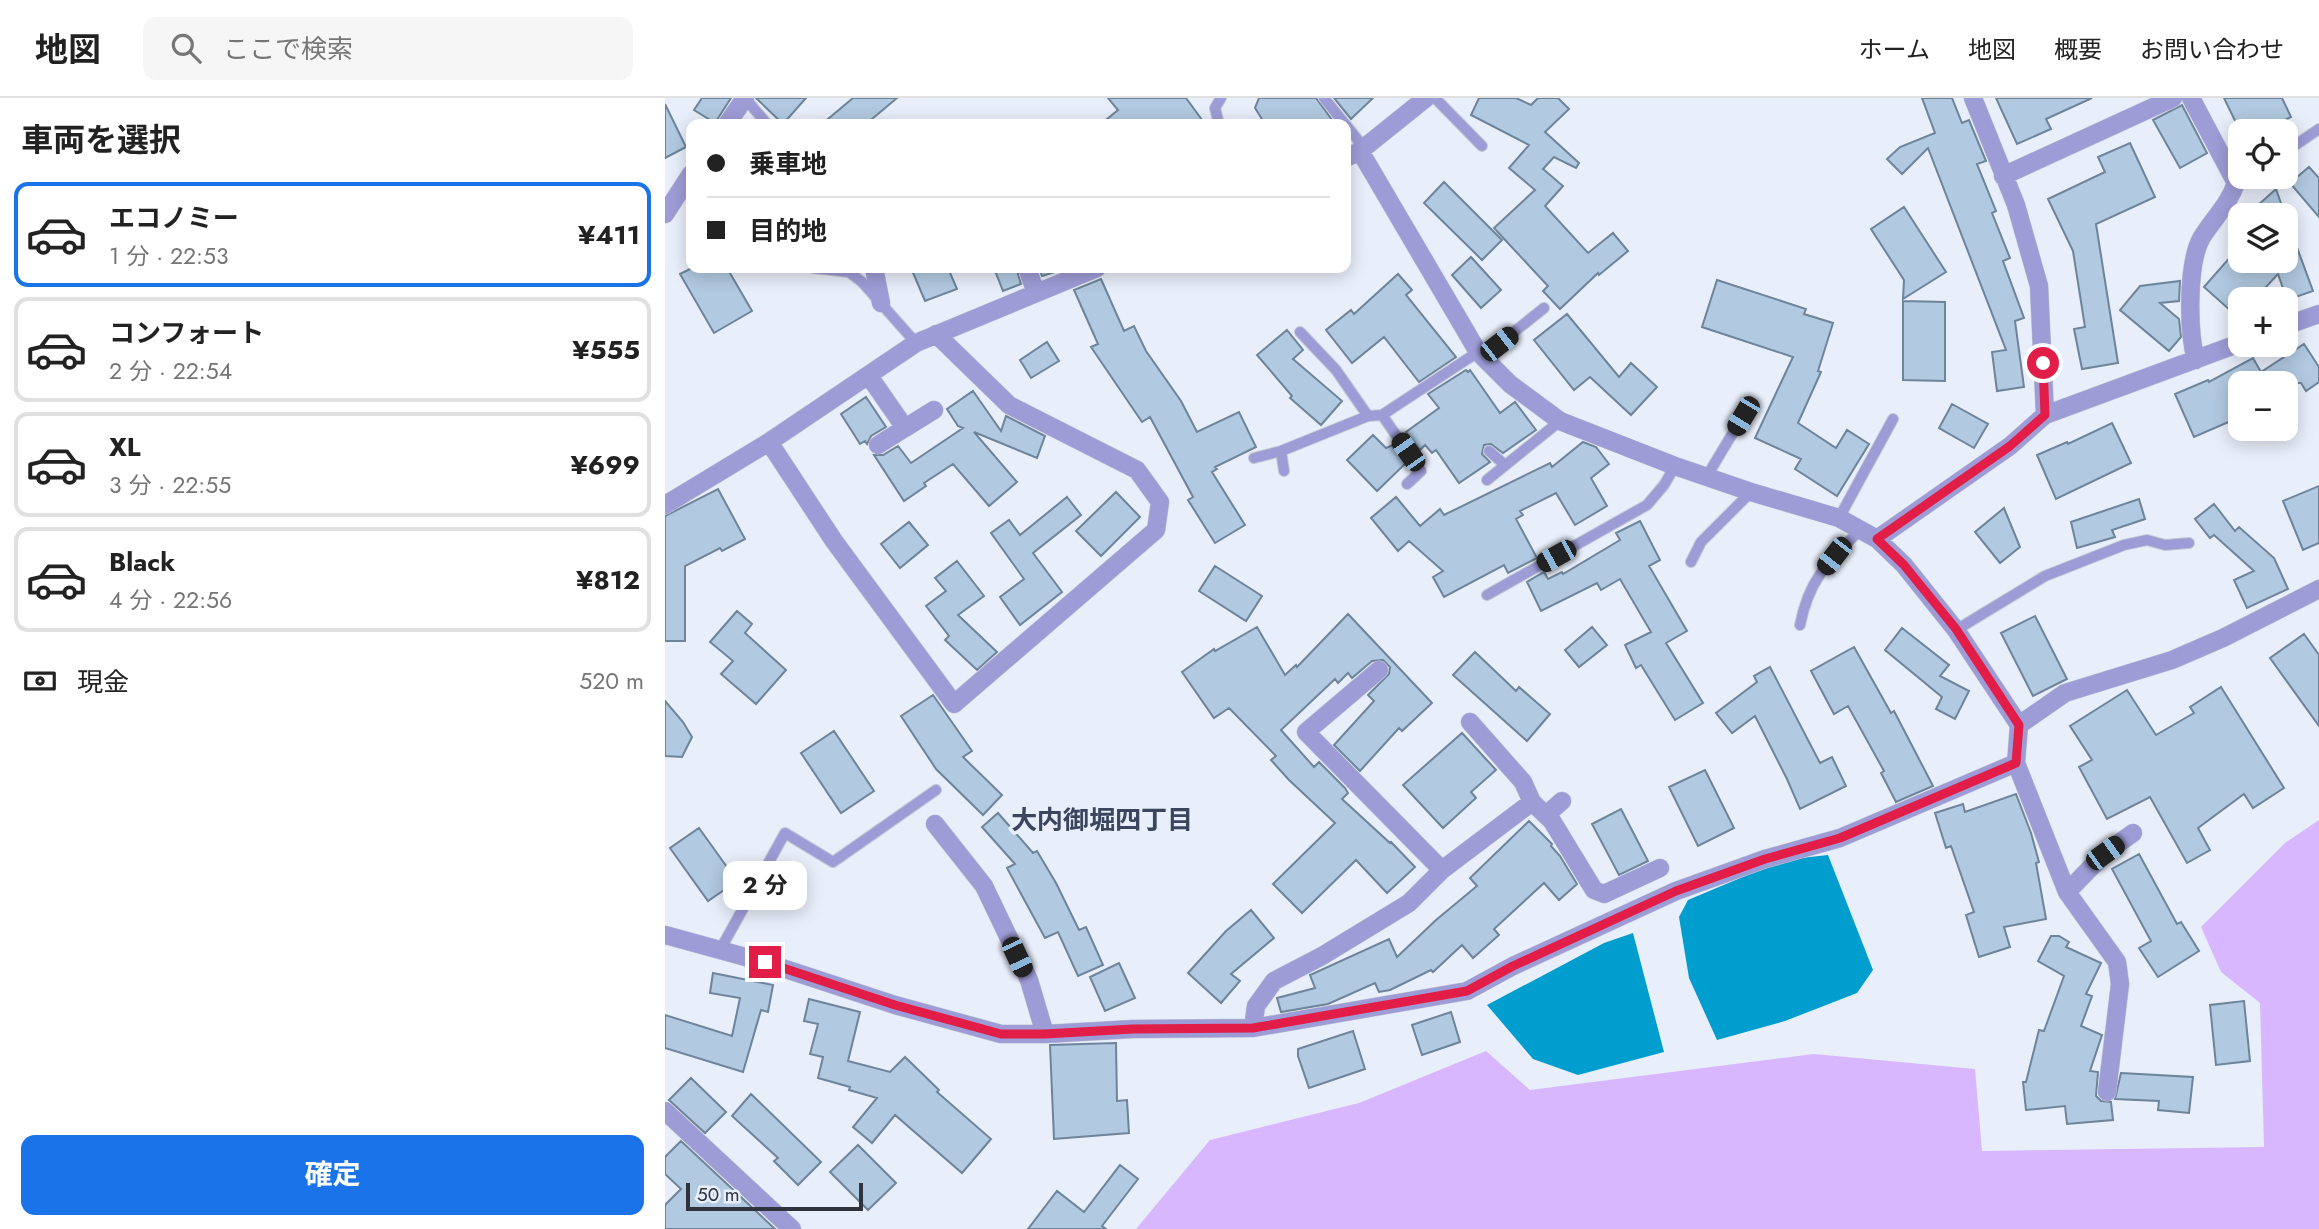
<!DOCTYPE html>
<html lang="ja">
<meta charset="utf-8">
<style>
:root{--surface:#fff;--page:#f6f6f6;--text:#222;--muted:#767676;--line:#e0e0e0;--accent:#1a73e8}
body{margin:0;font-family:Jost,"Noto Sans JP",sans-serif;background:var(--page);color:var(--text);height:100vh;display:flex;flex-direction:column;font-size:26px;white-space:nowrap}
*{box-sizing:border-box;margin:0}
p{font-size:23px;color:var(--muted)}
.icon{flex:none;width:38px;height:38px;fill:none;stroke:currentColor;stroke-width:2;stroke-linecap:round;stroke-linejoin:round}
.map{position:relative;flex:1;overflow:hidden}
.sheet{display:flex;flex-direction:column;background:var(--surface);width:665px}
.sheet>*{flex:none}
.guide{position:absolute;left:21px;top:21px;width:665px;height:154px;border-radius:14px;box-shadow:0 4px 18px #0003;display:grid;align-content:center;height:154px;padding:0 21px;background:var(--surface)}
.buttons{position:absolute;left:1563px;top:21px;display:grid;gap:14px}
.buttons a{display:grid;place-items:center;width:70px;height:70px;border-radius:14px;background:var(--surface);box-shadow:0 4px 18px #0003;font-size:35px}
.scale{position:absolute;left:21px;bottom:18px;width:177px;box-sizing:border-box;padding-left:7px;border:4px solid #2e333e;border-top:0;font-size:19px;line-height:24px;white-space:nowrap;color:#2e333e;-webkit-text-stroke:5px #e8eefa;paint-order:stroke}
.end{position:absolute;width:32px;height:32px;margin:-16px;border:9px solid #e11d48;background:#fff;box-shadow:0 0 0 4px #fff}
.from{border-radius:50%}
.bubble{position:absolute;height:49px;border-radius:14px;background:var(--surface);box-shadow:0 4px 18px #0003;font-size:23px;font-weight:700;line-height:49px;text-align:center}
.car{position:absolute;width:21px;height:42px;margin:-21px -10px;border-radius:9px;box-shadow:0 0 5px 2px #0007;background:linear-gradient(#222 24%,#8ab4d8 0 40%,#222 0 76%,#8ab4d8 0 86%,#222 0)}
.guide b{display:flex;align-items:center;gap:24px;height:66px;font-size:26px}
.guide b+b{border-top:2px solid var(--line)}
.guide i{width:18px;height:18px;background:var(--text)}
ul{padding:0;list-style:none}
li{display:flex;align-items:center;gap:21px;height:105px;margin:0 14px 10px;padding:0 7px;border:4px solid var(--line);border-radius:14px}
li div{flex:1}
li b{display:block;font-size:26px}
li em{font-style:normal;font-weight:700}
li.active{border-color:var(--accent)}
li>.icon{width:63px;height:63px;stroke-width:1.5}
h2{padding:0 21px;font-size:32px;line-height:84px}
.pay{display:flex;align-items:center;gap:18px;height:77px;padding:0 21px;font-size:26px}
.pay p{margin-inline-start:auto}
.cta{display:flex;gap:14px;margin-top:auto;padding:14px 21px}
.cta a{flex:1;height:80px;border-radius:14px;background:var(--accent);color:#fff;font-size:28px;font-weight:700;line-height:80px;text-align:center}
header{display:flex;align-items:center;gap:42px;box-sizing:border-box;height:98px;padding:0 35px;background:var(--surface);border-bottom:2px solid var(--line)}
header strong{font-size:33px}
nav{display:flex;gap:38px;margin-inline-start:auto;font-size:24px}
.search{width:490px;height:63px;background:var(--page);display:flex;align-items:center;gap:18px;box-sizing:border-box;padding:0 24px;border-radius:14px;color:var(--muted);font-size:26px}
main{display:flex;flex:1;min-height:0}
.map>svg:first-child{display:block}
.green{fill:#d8b7ff}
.water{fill:#009ece}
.building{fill:#b1c9e1;stroke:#6d849a;stroke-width:2}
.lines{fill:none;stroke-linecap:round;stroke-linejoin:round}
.lane-casing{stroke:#c3c9d4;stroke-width:12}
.street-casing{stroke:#c3c9d4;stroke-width:19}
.lane{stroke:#9e9cd6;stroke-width:10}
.street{stroke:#9e9cd6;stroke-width:18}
.route{stroke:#e11d48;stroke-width:9}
.labels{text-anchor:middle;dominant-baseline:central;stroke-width:7;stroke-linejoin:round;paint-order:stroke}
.neighbourhood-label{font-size:26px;font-weight:bold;fill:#3b455d;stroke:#e8eefa}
</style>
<header>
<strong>地図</strong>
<div class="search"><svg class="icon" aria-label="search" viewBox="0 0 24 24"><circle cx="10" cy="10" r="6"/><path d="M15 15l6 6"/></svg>ここで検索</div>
<nav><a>ホーム</a><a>地図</a><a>概要</a><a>お問い合わせ</a></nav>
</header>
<main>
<section class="sheet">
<h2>車両を選択</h2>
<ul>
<li class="active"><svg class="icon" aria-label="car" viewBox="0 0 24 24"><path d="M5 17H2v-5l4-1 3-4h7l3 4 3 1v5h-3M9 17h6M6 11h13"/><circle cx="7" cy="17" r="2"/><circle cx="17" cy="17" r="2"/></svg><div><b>エコノミー</b><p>1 分 · 22:53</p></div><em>¥411</em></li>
<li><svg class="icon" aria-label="car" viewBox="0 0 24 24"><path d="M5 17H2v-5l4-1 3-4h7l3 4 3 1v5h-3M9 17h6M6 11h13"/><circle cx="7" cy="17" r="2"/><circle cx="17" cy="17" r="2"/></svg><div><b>コンフォート</b><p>2 分 · 22:54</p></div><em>¥555</em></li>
<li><svg class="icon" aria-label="car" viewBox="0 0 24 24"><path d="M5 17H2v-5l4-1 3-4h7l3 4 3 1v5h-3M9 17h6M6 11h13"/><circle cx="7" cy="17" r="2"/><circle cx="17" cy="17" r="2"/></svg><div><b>XL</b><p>3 分 · 22:55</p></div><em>¥699</em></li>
<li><svg class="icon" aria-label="car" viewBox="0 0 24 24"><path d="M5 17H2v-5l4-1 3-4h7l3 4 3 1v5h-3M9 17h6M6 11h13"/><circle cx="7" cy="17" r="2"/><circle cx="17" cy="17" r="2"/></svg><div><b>Black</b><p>4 分 · 22:56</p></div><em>¥812</em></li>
</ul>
<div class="pay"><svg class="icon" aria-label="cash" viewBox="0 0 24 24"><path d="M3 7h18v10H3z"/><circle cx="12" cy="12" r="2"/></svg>現金<p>520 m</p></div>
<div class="cta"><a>確定</a></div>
</section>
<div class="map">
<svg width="1654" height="1131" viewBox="0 0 1654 1131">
<rect width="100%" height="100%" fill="#e8eefa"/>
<!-- green -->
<path class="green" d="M1654,722v409h-1183l74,-89 149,-37 127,-52 44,39 284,-36 161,15 7,82 282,-4 -4,-144 -39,-31 -20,-45 84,-84z"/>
<!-- water -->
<path class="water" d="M1163,757l45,115 -16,23 -72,28 -68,19 -28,-62 -10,-61 9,-17 95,-40z
M968,835l31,119 -86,23 -45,-16 -46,-54 117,-62z"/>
<!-- building -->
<path class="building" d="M37,0h29l-16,25 -21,-13z
M91,0h50l-23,26z
M188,0h44l-31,26h-44z
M443,0h78l19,26h-104l17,-14z
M594,0h57l19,26h-70l-10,-16z
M669,0h39l-22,21z
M814,0h37l15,7 7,-7h20l11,11 -24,23 34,31 -3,5 -22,-11 -11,12 20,17 -18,20 43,47 25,-20 15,18 -29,24 -1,-2 -38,36 -17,-18 5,-5 -54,-58 41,-38 -26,-22 20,-23 -58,-30z
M1257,0h30l10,25 7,-3 17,41 -9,3 19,47 -4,2 18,45 -7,3 21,57 -9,3 9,66 -27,4 -5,-39 14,-2 -78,-202 -26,26 -15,-15 13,-12 35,-14z
M1331,0h96l-46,21 5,10 -34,15z
M1559,0h58l9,19 -29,14h-22z
M0,6l21,43 -21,11z
M1517,7l25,48 -27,15 -27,-48z
M1465,45l25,54 -59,27 22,139 -36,6 -8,-40 11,-2 -12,-76 -25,-52 57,-27 -7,-15z
M1644,69l10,11v39l-29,-34z
M779,84l58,58 -20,20 -58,-57z
M1611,91l7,20 -7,6h-29z
M1239,109l42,65 -43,27 1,-19 -33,-51z
M1620,125h3l25,68 -26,9 -9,-26 -23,25h-15v20l-36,-32 36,-41v15h45z
M806,159l30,33 -20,18 -29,-33z
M27,170h35l25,43 -38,22 -34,-59z
M246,170h37l9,21 -32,12z
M329,170h22l5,16 -18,7z
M374,170h29l-26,8z
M733,176l14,16 -6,5 50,62 -37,25 -35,-45 -32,26 -26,-33 25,-20 3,4z
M436,181l23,52 10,-5 12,25 35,50 16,31 42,-20 17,35 -41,20 2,2 -5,3 33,53 -30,18 -27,-43 5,-3 -43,-80 -8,5 -51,-75 7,-3 -24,-54z
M1052,182l89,29 -2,5 29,9 -15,48 3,1 -23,51 38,25 11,-18 22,14 -32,52 -42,-27 6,-10 -46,-21 38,-81 -91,-30z
M1515,183l-1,20 -19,2 19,16 2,18 -12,14 -49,-41 20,-24z
M1238,203l42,1v79l-42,-1z
M902,216l52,63 12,-14 26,24 -26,28 -41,-38 -16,13 -40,-50z
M622,232l16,20 -10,9 49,42 -21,24 -31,-27 2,-2 -35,-41z
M382,244l12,19 -28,17 -11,-18z
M1639,246l15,23v15l-13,9 -5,-8h-61v34l-46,20 -19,-43 33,-14 1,2 44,-24 8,14z
M801,272l2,2 2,-2 30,43 15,-11 21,28 -33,23 -12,-9 -7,1 -2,9 8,8 -31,21 -23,-33 -4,3 -7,-8 -5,5 -14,-18 33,-24 -11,-14z
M308,293l28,40 5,-15 39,20 -8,22 -63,-26 43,50 -28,24 -36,-42 -29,19 2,3 -22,15 -30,-46h9l15,-9 13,17 52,-35 -5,-2 -11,-17z
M201,299l20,30 -15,9 -4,8 -2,-3 -5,3 -19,-30z
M1287,306l36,20 -14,24 -35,-20z
M1447,325l19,40 -75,36 -19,-44 30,-13 1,2z
M708,337l13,13 7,-3 13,18 -29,28 -30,-31z
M918,344l13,5 13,17 -18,14 16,28 -32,19 -19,-32 -36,18 3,4 -7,4 21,39 -29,15 -4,-8 -60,32 -11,-20 10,-6 -34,-30 -11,10 -27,-33 25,-21 24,29 20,-17 4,6 106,-52 2,4z
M1654,388v57l-16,7 -20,-49z
M53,391l27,50 -23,12 -2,-3 -35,18v75h-20v-125z
M451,394l24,25 -39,39 -25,-25z
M402,399l14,18 -48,38 29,39 -42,33 -20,-28 24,-18 -33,-46 18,-13 11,15z
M1474,401l6,20 -33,11 3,7 -38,11 -6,-26z
M1549,406l21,27 4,-4 35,31 14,31 -41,19 -13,-28 20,-9 -40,-36 -4,3 -15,-19z
M1339,410l16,39 -20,16 -25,-31z
M975,423l20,39 -11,6 38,65 -21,12 37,60 -28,17 -34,-55 -5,3 -11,-23 26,-13 -31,-53 -19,11 -4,-7 -56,28 -14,-29 17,-10 4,7 14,-7 1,2 57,-34 -4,-7z
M244,424l19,23 -28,23 -19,-24z
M292,463l27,35 -26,19 39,37 -20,18 -32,-30 4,-4 -23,-30 20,-15 -11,-13z
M550,468l47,30 -16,25 -47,-30z
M72,513l15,13 -7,9 41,37 -30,34 -35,-30 12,-13 -23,-19z
M683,516l84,89 -30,28 -3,-3 -39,43 -26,-26 40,-44 -6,-6 21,-21 1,-7 -7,-7 -11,1 -20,17 -4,-5 -10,10 -3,-4 -54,51 33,37 5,-5 26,26 3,5 -6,6 48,44 1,-1 24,25 -28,26 -31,-33 -54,53 -29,-29 62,-61 -46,-43 -18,-20 5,-4 -47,-48 -15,10 -32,-46 32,-23 1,2 42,-24 28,48 11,-10 1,2z
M1370,518l32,63 -34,17 -32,-63z
M927,529l15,18 -28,22 -14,-17z
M1237,530l47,37 -9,11 29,15 -14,28 -19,-10 6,-12 -57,-47z
M1639,536l15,21v71l-49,-68z
M1189,549l37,66 3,-2 39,75 -37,16 -15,-29 3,-2 -36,-65 -14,8 -23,-43z
M810,554l41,39 3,-4 31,27 -23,27 -74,-66z
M1105,569l50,96 12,-6 14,29 -46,23 -13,-30 -32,-63 -23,17 -16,-20 41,-31 -3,-6z
M1556,589l63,101 -31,20 -9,-14 -46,34 12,22 -23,13 -37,-66 -43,22 -28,-52 13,-7 -22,-34 57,-36 29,45 38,-22 -4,-6z
M268,597l39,56 -9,6 39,38 -19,20 -47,-46 -35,-53z
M0,603l18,21 9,15 -10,20 -17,-1z
M169,633l40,60 -33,22 -40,-60z
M797,635l34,37 -25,22 5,6 -33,30 -40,-43z
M1040,672l29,58 -36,18 -29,-59z
M1351,696l15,39 8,29 -3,1 10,56 -42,8 6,20 -31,10 -13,-42 8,-3 -23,-66 -5,2 -11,-35 28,-9 2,8z
M956,711l27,52 -29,14 -27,-51z
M333,715l35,40 4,-2 19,32 23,47 7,-3 17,38 -25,11 -20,-44 -13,6 -38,-70 8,-4 -33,-37z
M864,723l23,23 -1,2 9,10 17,28 -18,16 -15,-17 -50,46 5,6 -26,23 -11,-13 -29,27 -2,-2 -41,20 -11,2 -4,-9 -47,21 -47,8 -4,-14 38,-10 -5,-13 79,-36 8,18 39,-37 41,-34 -7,-8z
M34,730l38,53 -29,20 -38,-53z
M1474,756l38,70 4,-2 18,29 -41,26 -19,-29 12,-7 -39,-72z
M586,812l23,28 -43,36 9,7 -19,22 -33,-30 38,-42z
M1386,838h8l10,6 -3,5 35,16 -15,31 6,2 -11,30 21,9 -12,36 8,1 -2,24 5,5 10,1 2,18 -46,4 -2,-18 -39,4 -3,-28h3l13,-52 5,1 20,-55 -26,-15z
M454,865l16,35 -30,13 -15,-34z
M48,875l60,12 -5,27 -7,-2 -18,62 -78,-24v-33l67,21 8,-38 -30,-5z
M144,901l51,13 -12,49 42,11 15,-15 34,33 -2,2 54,47 -29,34 -67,-58 -23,28 -19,-16 24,-29 -28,-8 1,-3 -32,-9 5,-21 -13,-3 8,-30 -14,-3z
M1579,903l6,60 -34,4 -6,-60z
M786,914l9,30 -38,13 -10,-30z
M688,933l12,38 -56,19 -11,-32v-7z
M451,945l1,58 10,-1 2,33 -75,6 -4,-94z
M1456,975l72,4 -4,36 -31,-3 1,-9 -44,-2z
M26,980l35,34 -21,21 -36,-33z
M86,996l70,68 -23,23 -24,-24 4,-3 -46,-42z
M16,1043l94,88h-110v-24l16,-16 -16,-15v-17z
M193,1047l38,38 -28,27 -38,-38z
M455,1067l18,14 -36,47 4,3h-78l29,-38 27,21z"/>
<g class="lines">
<defs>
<path id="lane" d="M80,0l22,26
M659,0l21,26
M770,0l47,48
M554,26l-4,-16 6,-10
M681,27l12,15 2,11
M1620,54l34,-23
M1571,85l13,-6
M148,170l36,4 13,10 54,61
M635,234l36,38 32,46
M717,317l39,56 -14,13
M616,353l3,20
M824,353l16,14
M589,360l27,-7 87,-35 14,-1 96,-63 21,-8 45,-36
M1042,378l36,-60
M822,382l73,-59
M1174,420l54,-99
M1026,464l10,-20 50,-50
M822,497l160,-90 17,-20 11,-19
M1135,527c9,-46 28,-63 60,-95
M1291,532l89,-54 79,-31 23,-5 18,5 24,-2
M55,852l65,-117 48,29 103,-72"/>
<path id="street" d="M1308,0l43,107 23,81 6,129
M1526,0l45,85c-7,21 -22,35 -34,54 -15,25 -14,95 -6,123
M62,26l18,-26
M681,60l14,-7 66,-53
M1338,78l170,-78
M0,116l26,-40
M209,170l7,35
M362,170l9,25
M1620,228l34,-12
M204,278l36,52 29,-18
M104,344l65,99 120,163 202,-174 4,-28 -23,-32 -128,-65 -73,-71
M213,347l27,-17
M0,407l104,-63 147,-99 181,-75
M1212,441l133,-93 35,-31 195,-72
M714,572l-73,62 136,138
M805,624l53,60 9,20 20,19 42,69 10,4 56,-26
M1354,627l46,-32 107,-33 51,-22 96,-49
M1351,665l51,129 50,70 3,22 -13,108
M881,717l16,-14
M270,726l49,62 45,94 16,54
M1402,794l38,-39 28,-20
M0,837l99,27 131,43 106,29h44l88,-5 120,-1 214,-37 46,-25 163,-75 89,-32 75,-21 176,-75 3,-38 -63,-95 -52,-65 -27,-26 -38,-21 -88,-26 -76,-26 -115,-45 -50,-37 -32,-32 -118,-201
M588,930l3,-22 18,-25 48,-25 87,-53 33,-33 90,-68
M0,1013l127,118"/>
</defs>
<!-- lane casing -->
<use href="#lane" class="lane-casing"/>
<!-- street casing -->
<use href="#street" class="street-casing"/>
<!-- lane -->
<use href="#lane" class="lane"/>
<!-- street -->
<use href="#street" class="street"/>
</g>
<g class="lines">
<!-- route -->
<path class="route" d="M100,864l130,43 106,29h44l88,-5 120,-1 214,-37 46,-25 163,-75 89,-32 75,-21 176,-75 3,-38 -63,-96 -52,-64 -27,-26 133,-93 35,-31 -2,-52"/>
</g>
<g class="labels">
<!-- neighbourhood labels -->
<g class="neighbourhood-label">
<text x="437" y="722">大内御堀四丁目</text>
</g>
</g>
</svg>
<div class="buttons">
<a><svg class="icon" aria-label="locate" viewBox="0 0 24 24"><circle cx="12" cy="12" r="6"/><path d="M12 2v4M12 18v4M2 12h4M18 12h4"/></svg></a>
<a><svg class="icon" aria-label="layers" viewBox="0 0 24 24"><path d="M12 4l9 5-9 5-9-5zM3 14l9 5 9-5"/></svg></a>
<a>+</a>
<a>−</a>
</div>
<div class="scale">50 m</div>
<i class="end from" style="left:1378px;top:265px"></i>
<i class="end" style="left:100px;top:864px"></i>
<div class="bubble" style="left:58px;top:763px;width:84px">2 分</div>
<i class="car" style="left:834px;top:246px;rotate:52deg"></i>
<i class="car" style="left:1078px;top:318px;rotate:211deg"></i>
<i class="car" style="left:743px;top:354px;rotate:325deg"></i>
<i class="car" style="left:891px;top:458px;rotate:241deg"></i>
<i class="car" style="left:1169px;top:458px;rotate:218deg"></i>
<i class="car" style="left:1440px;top:755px;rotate:54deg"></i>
<i class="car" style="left:352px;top:859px;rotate:155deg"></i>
<div class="guide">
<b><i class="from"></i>乗車地</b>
<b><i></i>目的地</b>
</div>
</div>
</main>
